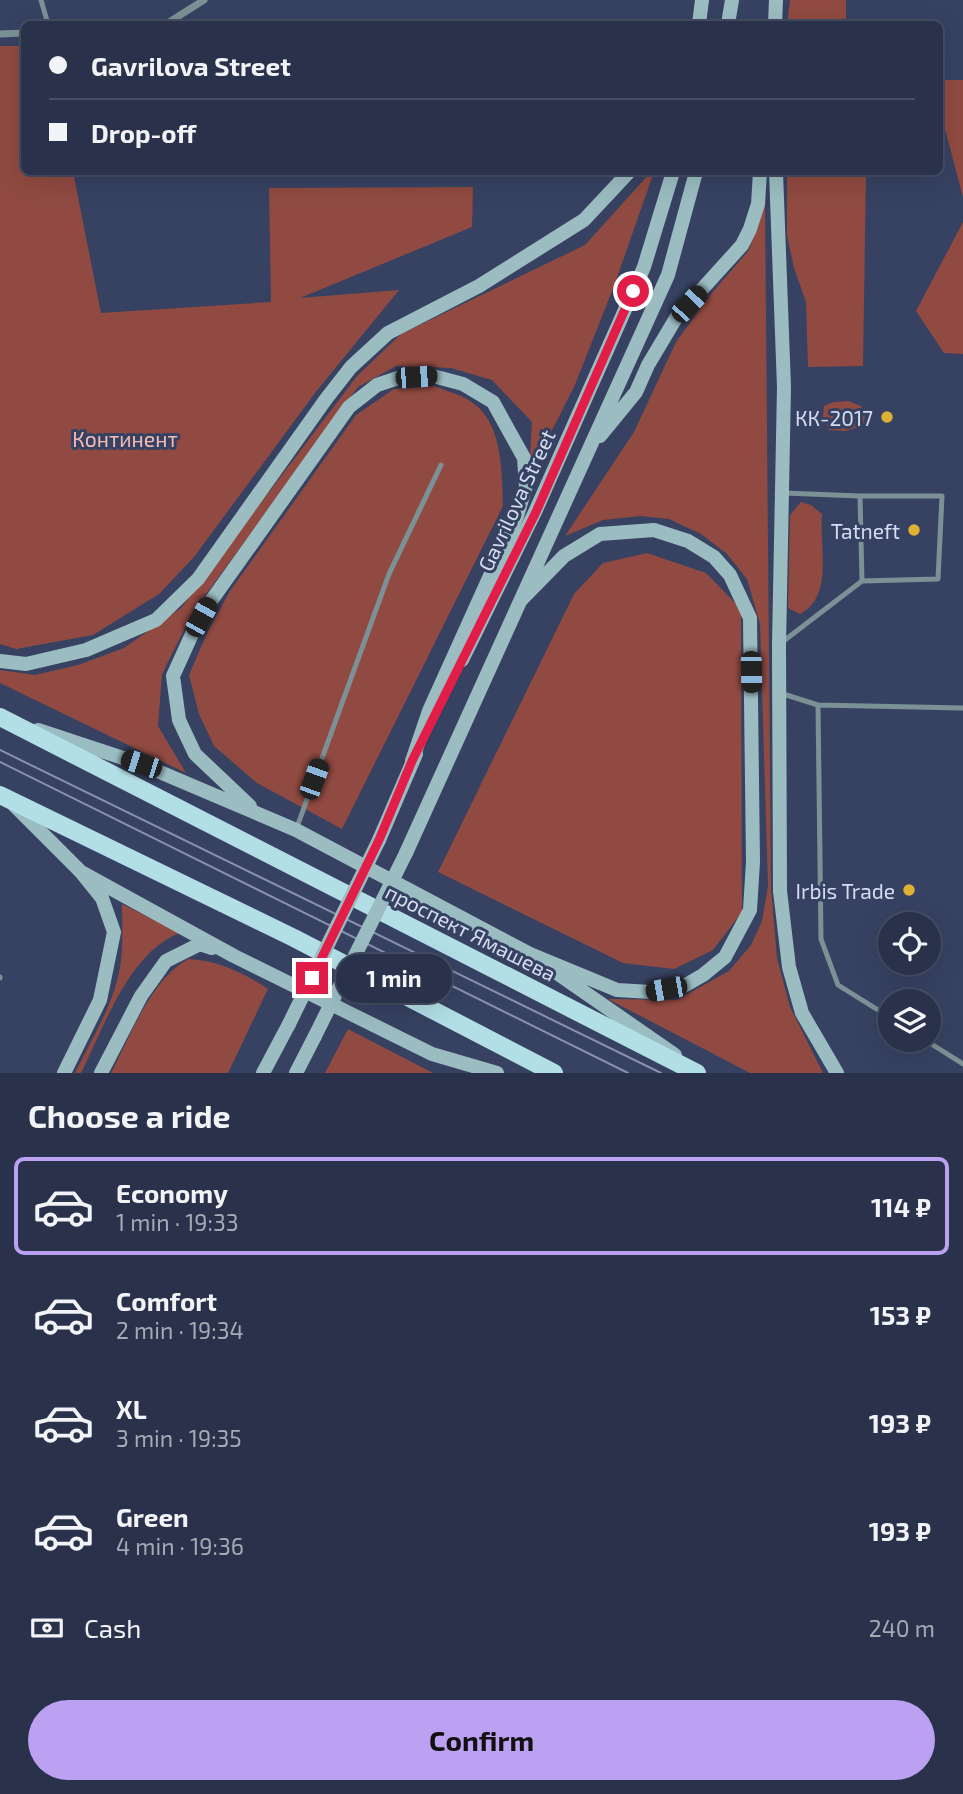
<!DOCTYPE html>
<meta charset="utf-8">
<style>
:root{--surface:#29324a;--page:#353e54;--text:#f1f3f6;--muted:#a5aab5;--line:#454d62;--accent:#bca0f2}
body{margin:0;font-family:"Exo 2",sans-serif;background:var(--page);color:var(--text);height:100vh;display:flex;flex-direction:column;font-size:26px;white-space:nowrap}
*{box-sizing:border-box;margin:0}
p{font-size:23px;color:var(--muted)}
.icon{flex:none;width:38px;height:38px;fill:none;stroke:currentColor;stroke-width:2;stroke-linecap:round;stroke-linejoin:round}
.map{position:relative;height:1073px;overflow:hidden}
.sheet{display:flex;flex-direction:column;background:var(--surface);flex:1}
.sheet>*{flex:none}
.hud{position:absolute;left:21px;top:21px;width:922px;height:154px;border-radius:10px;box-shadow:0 7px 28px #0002,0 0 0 2px var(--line);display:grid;align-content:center;height:154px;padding:0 28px;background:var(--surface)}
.tools{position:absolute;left:878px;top:912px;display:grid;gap:14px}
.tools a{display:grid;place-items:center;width:63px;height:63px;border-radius:50%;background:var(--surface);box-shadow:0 7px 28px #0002,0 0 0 2px var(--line);font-size:35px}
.end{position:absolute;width:32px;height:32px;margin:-16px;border:9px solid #e11d48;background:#fff;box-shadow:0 0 0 4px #fff}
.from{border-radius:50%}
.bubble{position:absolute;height:49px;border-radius:24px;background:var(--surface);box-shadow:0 7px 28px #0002,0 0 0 2px var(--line);font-size:23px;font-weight:700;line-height:49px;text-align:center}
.car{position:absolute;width:21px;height:42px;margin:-21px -10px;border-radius:9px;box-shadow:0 0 5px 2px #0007;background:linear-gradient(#222 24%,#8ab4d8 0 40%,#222 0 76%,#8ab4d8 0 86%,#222 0)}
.hud b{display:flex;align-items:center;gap:24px;height:66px;font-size:26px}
.hud b+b{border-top:2px solid var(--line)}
.hud i{width:18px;height:18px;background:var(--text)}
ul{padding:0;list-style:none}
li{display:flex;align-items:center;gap:21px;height:98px;margin:0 14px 10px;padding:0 14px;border:4px solid transparent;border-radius:10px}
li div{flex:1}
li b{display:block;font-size:26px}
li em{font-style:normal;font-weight:700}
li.current{border-color:var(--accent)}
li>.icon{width:63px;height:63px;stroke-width:1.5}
h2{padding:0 28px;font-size:32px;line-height:84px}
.pay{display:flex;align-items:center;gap:18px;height:77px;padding:0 28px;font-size:26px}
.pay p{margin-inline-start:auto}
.primary-button{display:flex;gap:14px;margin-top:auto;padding:14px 28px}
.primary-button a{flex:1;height:80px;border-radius:42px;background:var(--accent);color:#111;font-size:28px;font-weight:700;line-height:80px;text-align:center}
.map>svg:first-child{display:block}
.green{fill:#904a41}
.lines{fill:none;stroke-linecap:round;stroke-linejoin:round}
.service{stroke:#7c9195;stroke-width:5}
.minor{stroke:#7c9195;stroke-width:7}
.secondary{stroke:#9bbdc2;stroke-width:14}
.primary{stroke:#b2dee5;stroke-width:18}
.tram{stroke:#8992ac;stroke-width:2}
.secondary-bridge{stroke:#9bbdc2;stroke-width:14}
.route{stroke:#e11d48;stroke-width:9}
.poi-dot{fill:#ddb133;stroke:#374262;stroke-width:2.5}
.labels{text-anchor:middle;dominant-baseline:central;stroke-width:6;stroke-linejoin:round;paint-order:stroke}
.poi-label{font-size:21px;fill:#d5ddf0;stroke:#374262;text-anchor:end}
.park-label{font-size:21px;fill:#f4bcb3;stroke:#374262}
.street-label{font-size:21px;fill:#d5ddf0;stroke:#374262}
</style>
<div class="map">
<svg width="963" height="1073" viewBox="0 0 963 1073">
<rect width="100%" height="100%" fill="#374262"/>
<!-- green -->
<path class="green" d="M790,0h56v24h-59z
M0,46h24v126h49l28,141 170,-11 -2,-114 204,-1 -1,40 -172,71 99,-8 -84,103 -121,164 -35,37 -66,41 -77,14 -16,-5z
M940,80h23v117l-23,-87z
M651,172h3l-40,114 -40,101 -45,88 3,-53 -40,-42 -41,-12 -55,-2 -38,21 -165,225 -31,62 -4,52 28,47 -186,-90v-13l35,5 43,-10 46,-17 57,-40 176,-232 44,-42 184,-89z
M787,172h79l-3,194 -55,1 -2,-65 -12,-34 -7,-33z
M765,201l6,687 6,70 13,49 33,66h-73l-142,-74 69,1 52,-29 22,-26 11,-24 6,-35 -8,-262 -13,-45 -20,-25 -26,-20 -32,-15 -29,-3 -37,4 -38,16 69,-104 42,-90 35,-48 38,-44z
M963,222v132l-19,-1 -28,-42z
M434,386c10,4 21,7 31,12 38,19 37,71 38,108l-161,323 -85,-46 -43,-37 -15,-32 -10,-39 19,-44 22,-40 126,-176 38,-26z
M848,401l13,5 4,9 -2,11 -18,5 -16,-1 -6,-13 1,-11 10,-4z
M801,502l10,3 11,9c-3,32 12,83 -22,100l-12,-6 2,-93z
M647,553l59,20 35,36 1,303 -29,38 -39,19 -51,-6 -185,-91 136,-278 29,-31z
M122,904l58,29c-51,19 -76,94 -99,140h-6c15,-31 35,-62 43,-96 6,-24 4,-49 4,-73z
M189,959c28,1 57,15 79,30l-40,84h-117c19,-36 41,-96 78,-114z
M348,1029l85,44h-108z"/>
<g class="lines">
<!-- service -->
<path class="service" d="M41,0l7,24
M860,496h82l-4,83 -76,2
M781,643l81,-62 -2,-85 -76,-3
M780,693l38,12 3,234 17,46 53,33
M818,705l145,3
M297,827l92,-253 52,-109
M0,977v1
M925,1040l38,24"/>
<!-- minor -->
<path class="minor" d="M166,24l38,-24
M0,34l24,-1"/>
<!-- secondary -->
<path class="secondary" d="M699,24l3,-24
M728,24l4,-24
M775,24l1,-24
M776,172l8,215 -5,258 1,246 9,76 13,46 35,60
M600,436l36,-44 12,-27 28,-47 66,-73 8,-16 8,-25 2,-32
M462,660l73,-148 109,-245 29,-95
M0,661l26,3 60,-14 70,-30 42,-41 128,-180 25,-32 37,-34 91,-47 105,-66 45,-48
M38,730l103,34 155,66 234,124 87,36 34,2 31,-5 21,-12 22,-18 25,-47 3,-48 -3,-244 -20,-43 -16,-18 -26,-16 -34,-11 -54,4 -36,22 -43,44
M14,805l67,67 21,26 12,34 -14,68 -36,73
M250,806l-55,-52 -16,-34 -6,-44 19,-42 19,-33 138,-194 28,-22 21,-7 35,-2 30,8 30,18 31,56 2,28 -9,30 -88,195 -17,50
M379,840l37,-86
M406,853l262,-578 28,-103
M81,872l153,84 198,98 65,19
M551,969l124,86
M101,1073l40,-77 25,-35 34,-17 12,4
M263,1073l26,-49
M296,1073l19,-37"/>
<!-- primary -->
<path class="primary" d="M0,717l697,356
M0,795l294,143 260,135"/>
<!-- tram -->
<path class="tram" d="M0,750l661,323
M0,762l628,311"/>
<!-- secondary-bridge -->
<path class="secondary-bridge" d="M289,1024l90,-184
M315,1036l91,-183"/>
</g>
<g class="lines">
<!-- route -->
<path class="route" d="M312,978l67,-138 33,-79 124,-249 97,-221"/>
</g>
<!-- markers -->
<g class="poi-dot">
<circle cx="887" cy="417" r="7"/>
<circle cx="914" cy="530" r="7"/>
<circle cx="909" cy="890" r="7"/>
</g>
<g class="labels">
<!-- poi labels -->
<g class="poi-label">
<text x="873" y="417">КК-2017</text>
<text x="900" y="530">Tatneft</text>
<text x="895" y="890">Irbis Trade</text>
</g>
<!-- park labels -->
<g class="park-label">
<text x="125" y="438">Континент</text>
</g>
<!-- street labels -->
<g class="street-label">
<text transform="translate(516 500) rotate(-65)">Gavrilova Street</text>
<text transform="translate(471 932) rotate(27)">проспект Ямашева</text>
</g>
</g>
</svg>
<div class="tools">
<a><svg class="icon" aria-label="locate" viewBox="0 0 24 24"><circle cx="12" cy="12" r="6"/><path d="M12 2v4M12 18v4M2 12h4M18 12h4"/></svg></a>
<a><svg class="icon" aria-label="layers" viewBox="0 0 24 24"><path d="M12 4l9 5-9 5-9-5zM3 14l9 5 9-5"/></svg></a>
</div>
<i class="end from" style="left:633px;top:291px"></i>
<i class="end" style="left:312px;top:978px"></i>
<div class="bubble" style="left:336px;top:954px;width:116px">1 min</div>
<i class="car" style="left:689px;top:304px;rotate:43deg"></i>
<i class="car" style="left:416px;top:377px;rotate:86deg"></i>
<i class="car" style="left:201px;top:617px;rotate:29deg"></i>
<i class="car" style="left:751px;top:672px;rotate:179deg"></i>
<i class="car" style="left:141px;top:764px;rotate:288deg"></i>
<i class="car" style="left:314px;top:779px;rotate:20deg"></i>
<i class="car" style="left:666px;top:989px;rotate:260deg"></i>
<div class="hud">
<b><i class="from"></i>Gavrilova Street</b>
<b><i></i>Drop-off</b>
</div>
</div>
<section class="sheet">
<h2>Choose a ride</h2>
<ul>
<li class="current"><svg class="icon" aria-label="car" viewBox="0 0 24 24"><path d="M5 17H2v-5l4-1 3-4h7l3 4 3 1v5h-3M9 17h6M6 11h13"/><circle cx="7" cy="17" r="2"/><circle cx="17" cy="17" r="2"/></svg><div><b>Economy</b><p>1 min · 19:33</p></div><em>114 ₽</em></li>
<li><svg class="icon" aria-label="car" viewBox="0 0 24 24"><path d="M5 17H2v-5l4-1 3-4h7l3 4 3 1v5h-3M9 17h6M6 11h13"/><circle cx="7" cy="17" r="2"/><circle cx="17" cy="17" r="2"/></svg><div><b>Comfort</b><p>2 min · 19:34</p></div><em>153 ₽</em></li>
<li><svg class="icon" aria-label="car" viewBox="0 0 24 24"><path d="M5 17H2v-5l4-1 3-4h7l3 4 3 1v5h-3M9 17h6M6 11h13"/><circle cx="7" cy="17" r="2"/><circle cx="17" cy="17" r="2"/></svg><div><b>XL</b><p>3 min · 19:35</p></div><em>193 ₽</em></li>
<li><svg class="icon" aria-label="car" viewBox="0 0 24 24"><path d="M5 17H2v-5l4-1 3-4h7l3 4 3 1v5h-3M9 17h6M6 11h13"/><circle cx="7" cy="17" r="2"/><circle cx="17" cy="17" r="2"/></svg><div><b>Green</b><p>4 min · 19:36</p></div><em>193 ₽</em></li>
</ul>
<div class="pay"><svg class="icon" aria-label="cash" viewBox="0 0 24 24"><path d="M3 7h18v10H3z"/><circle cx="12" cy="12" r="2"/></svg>Cash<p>240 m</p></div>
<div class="primary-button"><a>Confirm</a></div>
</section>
